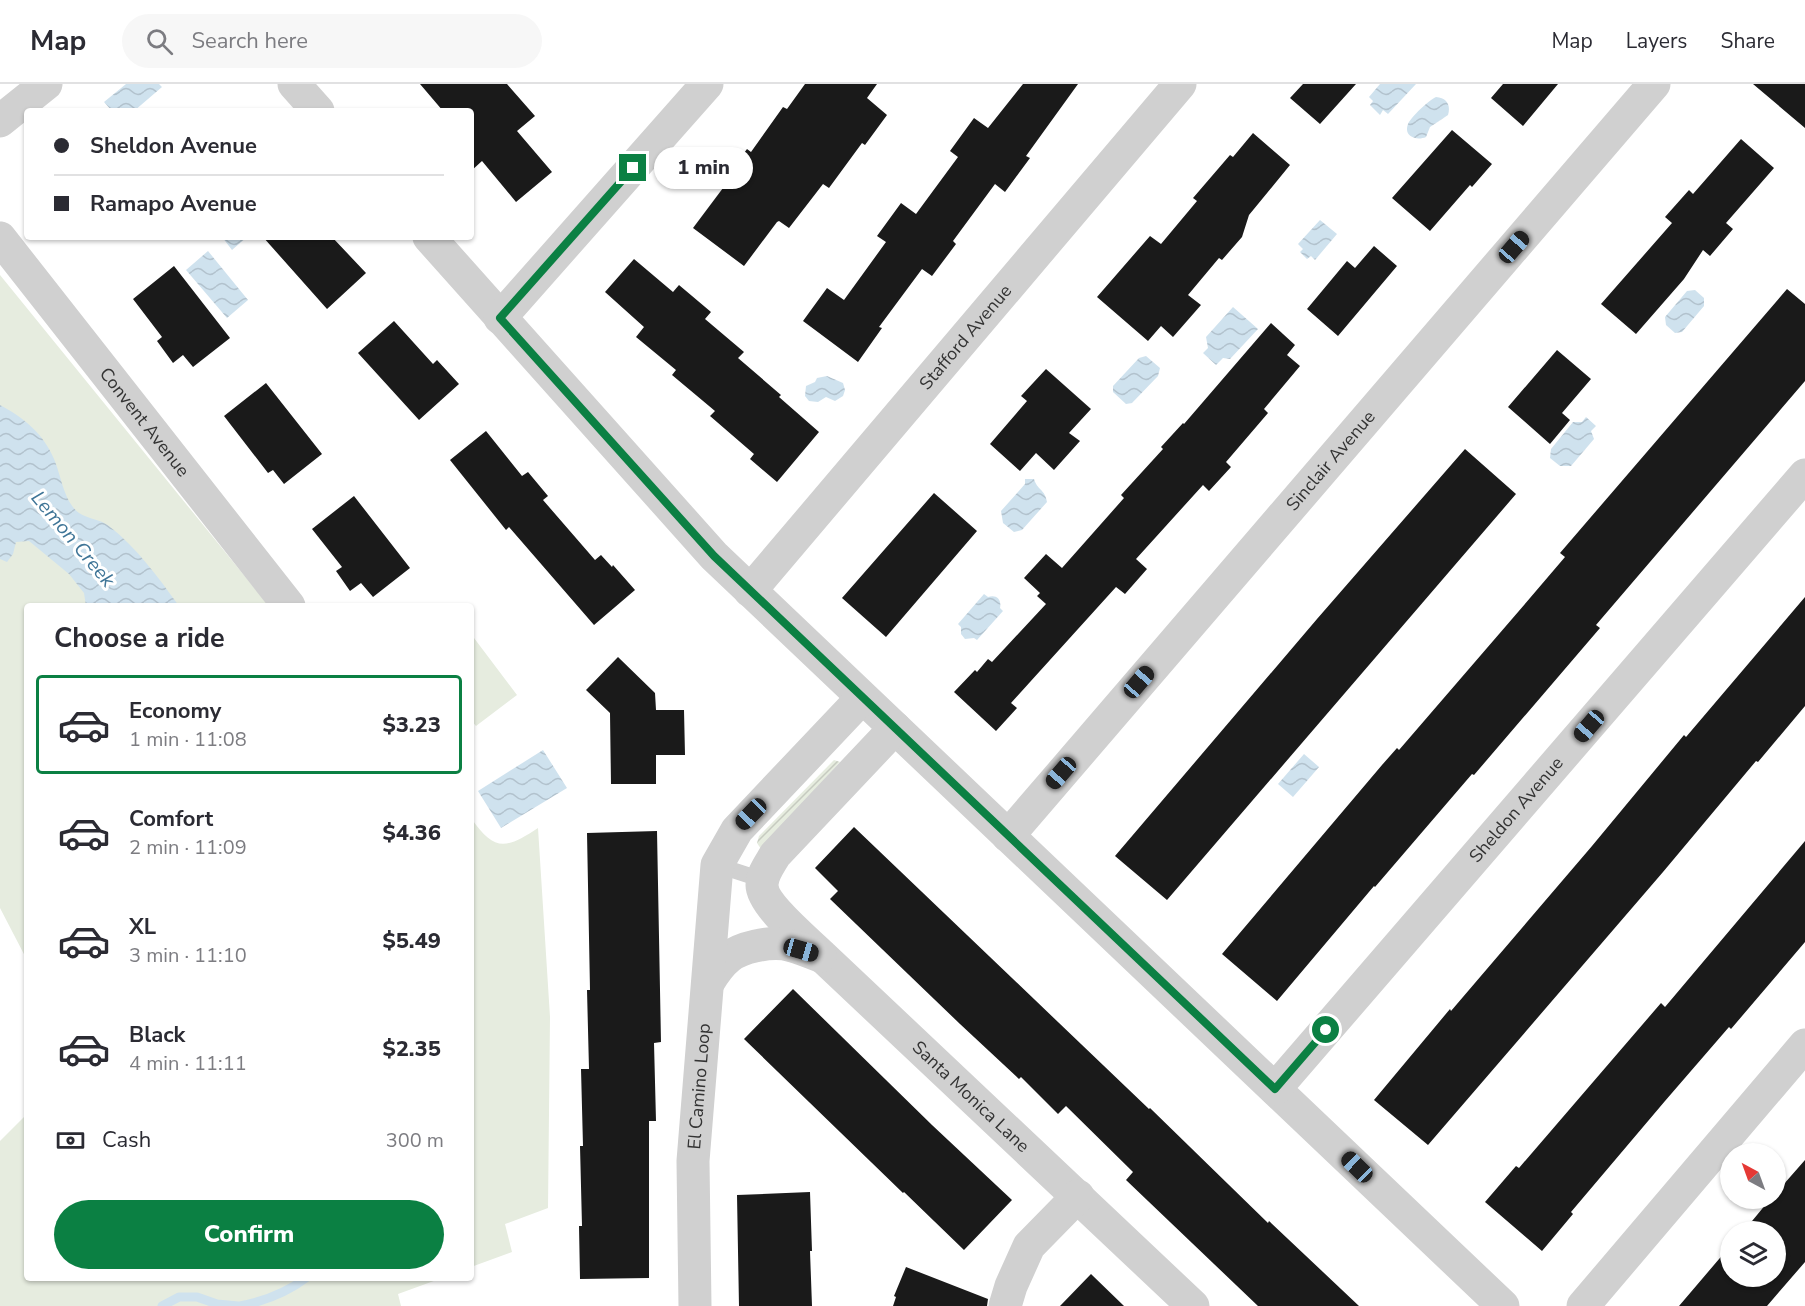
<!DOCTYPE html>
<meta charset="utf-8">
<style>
:root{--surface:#fff;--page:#f7f7f7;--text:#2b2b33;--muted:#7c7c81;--line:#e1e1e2;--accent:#0b8043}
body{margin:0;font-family:"Nunito Sans",sans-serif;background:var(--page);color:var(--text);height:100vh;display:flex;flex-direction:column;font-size:22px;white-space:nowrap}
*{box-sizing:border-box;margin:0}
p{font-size:20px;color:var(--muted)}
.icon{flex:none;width:33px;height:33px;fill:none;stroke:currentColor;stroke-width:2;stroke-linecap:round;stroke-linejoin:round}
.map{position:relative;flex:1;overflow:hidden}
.side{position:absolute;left:24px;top:519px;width:450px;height:678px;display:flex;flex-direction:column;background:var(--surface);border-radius:6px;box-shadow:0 2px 4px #0004}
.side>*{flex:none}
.top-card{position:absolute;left:24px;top:24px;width:450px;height:132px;border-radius:6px;box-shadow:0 2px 4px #0004;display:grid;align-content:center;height:132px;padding:0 30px;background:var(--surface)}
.needle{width:39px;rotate:319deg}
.fabs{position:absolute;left:1720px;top:1059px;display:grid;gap:12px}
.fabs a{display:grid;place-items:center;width:66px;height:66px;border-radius:50%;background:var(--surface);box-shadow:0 2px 4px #0004;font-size:30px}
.end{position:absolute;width:27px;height:27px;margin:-14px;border:8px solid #0b8043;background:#fff;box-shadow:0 0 0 3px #fff}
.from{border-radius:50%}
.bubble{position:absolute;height:42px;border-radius:21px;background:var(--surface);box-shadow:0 2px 4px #0004;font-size:20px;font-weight:800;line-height:42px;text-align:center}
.car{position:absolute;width:18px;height:36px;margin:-18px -9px;border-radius:8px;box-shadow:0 0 4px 2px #0007;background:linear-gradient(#222 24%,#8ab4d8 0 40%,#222 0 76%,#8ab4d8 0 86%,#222 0)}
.top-card b{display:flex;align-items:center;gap:21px;height:57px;font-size:22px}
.top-card b+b{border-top:2px solid var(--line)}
.top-card i{width:15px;height:15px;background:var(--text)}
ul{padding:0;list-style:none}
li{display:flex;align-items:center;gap:18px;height:99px;margin:0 12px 9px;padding:0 18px;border:3px solid transparent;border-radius:6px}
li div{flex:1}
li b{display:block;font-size:22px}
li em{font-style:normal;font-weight:800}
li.on{border-color:var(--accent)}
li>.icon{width:54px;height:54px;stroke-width:1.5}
h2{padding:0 30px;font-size:27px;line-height:72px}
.pay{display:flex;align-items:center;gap:15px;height:66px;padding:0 30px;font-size:22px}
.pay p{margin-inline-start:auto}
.primary-button{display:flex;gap:12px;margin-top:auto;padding:12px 30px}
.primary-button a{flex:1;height:69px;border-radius:36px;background:var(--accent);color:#fff;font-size:24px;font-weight:800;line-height:69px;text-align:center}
header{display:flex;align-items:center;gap:36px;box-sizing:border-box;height:84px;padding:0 30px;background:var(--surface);border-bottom:2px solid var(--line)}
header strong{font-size:28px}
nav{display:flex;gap:33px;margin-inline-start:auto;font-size:21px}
.search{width:420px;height:54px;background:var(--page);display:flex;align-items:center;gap:15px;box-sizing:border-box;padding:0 21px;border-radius:33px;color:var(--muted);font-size:22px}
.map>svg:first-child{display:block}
.park{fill:#e6ecdf}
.garden{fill:url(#garden-furrows)}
.water{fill:url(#water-waves)}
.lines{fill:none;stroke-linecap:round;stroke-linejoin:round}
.stream{stroke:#cfe2ee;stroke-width:9}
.building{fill:#1a1a1a}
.service{stroke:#d0d0d0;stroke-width:16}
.minor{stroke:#d0d0d0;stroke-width:33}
.route{stroke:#0b8043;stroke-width:8}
.labels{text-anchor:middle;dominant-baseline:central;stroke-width:6;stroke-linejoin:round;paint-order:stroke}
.street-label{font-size:18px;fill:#333;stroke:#fff}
.water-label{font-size:20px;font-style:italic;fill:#3f7597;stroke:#fff}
</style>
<header>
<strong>Map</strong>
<div class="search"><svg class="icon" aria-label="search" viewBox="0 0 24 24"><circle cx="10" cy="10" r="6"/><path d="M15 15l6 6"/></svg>Search here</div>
<nav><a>Map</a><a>Layers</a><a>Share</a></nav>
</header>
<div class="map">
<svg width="1805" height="1222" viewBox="0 0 1805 1222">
<defs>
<pattern id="garden-furrows" width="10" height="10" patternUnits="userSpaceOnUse" patternTransform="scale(1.5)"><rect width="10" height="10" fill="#e6ecdf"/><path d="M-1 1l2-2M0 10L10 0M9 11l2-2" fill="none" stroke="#c6cbc0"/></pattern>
<pattern id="water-waves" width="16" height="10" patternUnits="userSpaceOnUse" patternTransform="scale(1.5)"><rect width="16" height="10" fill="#cfe2ee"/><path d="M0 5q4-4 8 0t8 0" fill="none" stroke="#b2c2cd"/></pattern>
</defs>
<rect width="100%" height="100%" fill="#fff"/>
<!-- park -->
<path class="park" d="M0,191l269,331h-242v354l-27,-52z
M471,550l46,61 -41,31 -5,-6z
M471,734c23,33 34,32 67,10l12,189 -2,191 -43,16 7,28 -41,15z
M27,1030v164h415l-44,16 3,12h-401v-165z"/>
<!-- garden -->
<path class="garden" d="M834,676l6,2 -79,87 -4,-6 2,-7z"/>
<!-- water -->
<path class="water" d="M126,0h33l3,3 -28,24h-22l-8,-9z
M1380,0h36l-28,30 -5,-4 -3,5 -10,-10 3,-4 -4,-4z
M1436,13c11,1 15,8 12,18l-18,12 -4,10c-9,4 -23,0 -18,-13 3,-7 21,-24 28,-27z
M1320,136l17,14 -22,26 -4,-4 -4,3 -7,-7 3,-3 -5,-5z
M222,153h25l-15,13z
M208,167l40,49 -21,18 -41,-48z
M1695,206l9,8v8l-22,26 -7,1 -9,-8 -1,-8 22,-26z
M1233,223l25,22 -28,30 -7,-1 -7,7 -13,-12 5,-5 -2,-11z
M1146,272l14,12 -2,8 -26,27 -6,1 -13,-12v-6l26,-28z
M827,292l16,7 2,7 -2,6 -8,5 -9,-4 -8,5 -9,-1 -4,-5 1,-10 9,-4 2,-4z
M0,321c24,13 43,28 54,54 7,16 10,43 25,54 9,6 21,6 30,13 28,22 49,51 70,80h-93l-2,-13 -15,-19 -40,-33 -13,1 -3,12 -6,8 -7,-3z
M1586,333l10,9 -5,5 3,8 -23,27h-11l-10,-8 1,-9 22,-27h9z
M1025,395h9c3,11 11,10 13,23l-25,28 -8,2 -11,-9 -2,-12 24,-27z
M984,510l4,3c8,-3 14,2 12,11l3,3 -26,29 -3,-2 -9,1 -4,-5v-7l-3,-3z
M543,666l24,38 -66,40 -23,-37z
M1304,670l15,13 -26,30 -15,-13z"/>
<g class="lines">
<!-- stream -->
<path class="stream" d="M162,1222l17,-9h18l20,7 21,2
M240,1222c25,-5 46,-13 66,-28"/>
</g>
<!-- building -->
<path class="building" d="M420,0h87l28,32 -18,15 35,41 -36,30 -34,-41 -11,10v-60h-28z
M805,0h72l-10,14 20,17 -22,30 -3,-2 -33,45 -6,-4 -34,44 -10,-7 -2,1 -33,44 -51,-38 33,-44 -3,-3 24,-32 4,3 32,-45 4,2z
M1023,0h55l-52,72 4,2 -25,34 -10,-8 -42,57 3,3 -24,32 -10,-7 -43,58 3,1 -24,34 -55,-41 24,-33 17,12 42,-58 -9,-6 24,-33 15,11 42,-57 -8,-6 24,-33 14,10z
M1303,0h53l-36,40 -30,-26z
M1503,0h55l-35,42 -32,-28z
M1753,0h52v44z
M1452,46l40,34 -20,23 -2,-2 -40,46 -38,-33z
M1253,49l37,32 -41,50 -7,22 -20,23 -3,-2 -31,37 13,10 -28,32 -12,-11 -13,15 -51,-44 53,-61 11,8 36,-43 -4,-3 37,-43 3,2z
M1741,55l33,29 -48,55 7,6 -23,27 -7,-6 -19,29 -48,55 -35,-30 71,-81 -7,-6 24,-27 4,4z
M263,153h69l34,36 -39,36z
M1374,162l23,20 -59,70 -31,-27 40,-48 8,7z
M634,175l39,33 6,-7 32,27 -6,7 39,33 -6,6 43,37 -2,2 40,35 -42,50 -27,-23 4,-5 -44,-38 5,-5 -43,-36 4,-5 -40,-33 8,-10 -39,-35z
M174,182l56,72 -37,29 -10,-12 -10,8 -16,-22 5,-4 -29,-38z
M1787,205l18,15v77l-209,244 4,3 -126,147 -2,-1 -97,113 -1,-1 -97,115 -55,-47 160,-189 15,-17 2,2 131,-152 35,-41 -5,-4z
M394,237l39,43 4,-4 22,24 -40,36 -61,-67z
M1271,239l24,22 -8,10 13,11 -36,43 4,4 -42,49 5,5 -22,24 -6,-6 -67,74 11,10 -22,25 -9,-7 -105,116 6,5 -21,23 -42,-39 21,-22 2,2 11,-13 4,3 54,-58 -9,-8 3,-3 -16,-15 22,-24 16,14 62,-70 -3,-3 42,-46 -2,-2 22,-24 1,1z
M1557,266l34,29 -29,34 8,7 -20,24 -42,-37z
M1046,285l45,40 -22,24 11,8 -26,29 -18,-17 -16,18 -30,-27 37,-43 -6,-5z
M266,299l56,71 -38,30 -11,-14 -5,3 -44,-57z
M486,347l36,45 6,-4 20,24 -5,4 52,60 6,-5 11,12 1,-2 22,25 -41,35 -85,-98 -3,3 -56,-70z
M1465,365l51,45 -349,406 -52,-44 202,-237z
M934,409l43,38 -91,106 -44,-39z
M354,412l56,72 -37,29 -12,-14 -11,8 -14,-20 6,-4 -30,-38z
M1805,513v109l-47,56 -2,-1 -93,111 -235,273 -54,-45 76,-91 1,2 141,-165 92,-111 2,2z
M618,573l37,36 1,17h28l1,45h-29v29h-45l-1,-71 -24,-23z
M854,743l295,282 1,-1 118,115 1,-2 90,85h-101l-132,-126 7,-8 -67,-66 -8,8 -37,-37 -2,2 -59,-55 -130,-125 8,-8 -23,-23z
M657,747l4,211 -7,1 2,78h-7v157l-69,1 -1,-53h3l-2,-80h3l-2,-77h8l-2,-79h3l-3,-157z
M1805,757v101l-74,87 -2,-2 -64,74 -94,111 2,2 -31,37 -57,-49 31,-36 3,2 142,-165 4,4z
M793,905l139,136 80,75 -48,50 -60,-58 -1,1 -159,-154z
M1805,1076v102l-26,30 -12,14h-88l52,-61v31h45v-44h-33l28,-34h5v-5z
M810,1108l2,59h-2l2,55h-73l-2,-111z
M906,1183l82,32 -1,7h-94l3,-9 -2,-1z
M1091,1190l33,32h-64z"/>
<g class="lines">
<!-- service -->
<path class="service" d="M717,781l46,15"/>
<!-- minor -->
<g class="minor">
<path d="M294,0l24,27"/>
<path d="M0,37l46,-37"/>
<path d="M429,153l285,319 789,750"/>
<path id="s1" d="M0,154l289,368"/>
<path d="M500,234l207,-234"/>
<path id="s2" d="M750,507l430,-507"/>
<path id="s3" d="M895,644l-120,127c-5,9 -13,19 -13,30 0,20 45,56 60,71l371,350"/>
<path id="s4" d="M1008,752l646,-752"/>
<path d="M708,899c6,-10 12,-19 21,-26 13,-10 39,-15 55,-13 12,2 25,8 36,12"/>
<path id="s5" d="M1275,1005l530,-614"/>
<path id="s6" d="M695,1222l-2,-145 24,-296 20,-35 125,-132"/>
<path d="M1005,1222l6,-20 18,-40 49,-50"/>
<path d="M1583,1222l222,-261"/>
</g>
</g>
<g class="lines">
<!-- route -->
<path class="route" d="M633,84l-133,150 214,238 561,533 51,-59"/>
</g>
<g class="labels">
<!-- street labels -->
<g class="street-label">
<text stroke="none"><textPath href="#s2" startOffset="333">Stafford Avenue</textPath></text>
<text stroke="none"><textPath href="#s1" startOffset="234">Convent Avenue</textPath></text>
<text stroke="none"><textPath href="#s4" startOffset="495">Sinclair Avenue</textPath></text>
<text stroke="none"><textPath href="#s5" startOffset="369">Sheldon Avenue</textPath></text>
<text stroke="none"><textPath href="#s6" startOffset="220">El Camino Loop</textPath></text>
<text stroke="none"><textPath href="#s3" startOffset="507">Santa Monica Lane</textPath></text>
</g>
<!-- water labels -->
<g class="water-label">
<text transform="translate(73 455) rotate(50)">Lemon Creek</text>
</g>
</g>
</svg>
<div class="fabs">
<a><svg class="needle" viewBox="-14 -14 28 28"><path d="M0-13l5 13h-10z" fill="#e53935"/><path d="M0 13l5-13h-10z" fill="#7c7c81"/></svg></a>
<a><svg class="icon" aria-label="layers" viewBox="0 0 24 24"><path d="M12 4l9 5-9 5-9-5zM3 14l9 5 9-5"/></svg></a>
</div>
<i class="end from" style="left:1326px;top:946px"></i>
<i class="end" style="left:633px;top:84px"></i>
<div class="bubble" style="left:654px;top:63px;width:99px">1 min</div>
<i class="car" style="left:1514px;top:163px;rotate:41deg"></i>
<i class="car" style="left:1139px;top:598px;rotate:41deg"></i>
<i class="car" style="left:1589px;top:642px;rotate:221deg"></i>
<i class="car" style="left:1061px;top:689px;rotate:221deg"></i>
<i class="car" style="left:751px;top:730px;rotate:224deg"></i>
<i class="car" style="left:801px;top:866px;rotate:106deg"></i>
<i class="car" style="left:1357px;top:1083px;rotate:314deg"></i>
<div class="top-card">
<b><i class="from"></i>Sheldon Avenue</b>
<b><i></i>Ramapo Avenue</b>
</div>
<section class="side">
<h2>Choose a ride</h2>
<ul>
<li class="on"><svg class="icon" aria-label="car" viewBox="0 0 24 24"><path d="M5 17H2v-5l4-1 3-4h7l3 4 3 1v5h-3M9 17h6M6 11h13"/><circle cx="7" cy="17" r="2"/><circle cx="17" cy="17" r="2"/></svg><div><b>Economy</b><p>1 min · 11:08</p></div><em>$3.23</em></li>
<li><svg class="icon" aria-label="car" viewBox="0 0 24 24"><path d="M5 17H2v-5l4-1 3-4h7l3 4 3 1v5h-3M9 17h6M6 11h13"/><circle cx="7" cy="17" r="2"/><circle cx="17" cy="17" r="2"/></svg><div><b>Comfort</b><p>2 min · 11:09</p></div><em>$4.36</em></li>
<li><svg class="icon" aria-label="car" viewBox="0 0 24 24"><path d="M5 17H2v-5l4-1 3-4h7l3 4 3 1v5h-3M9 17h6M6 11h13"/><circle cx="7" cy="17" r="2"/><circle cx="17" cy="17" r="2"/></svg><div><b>XL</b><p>3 min · 11:10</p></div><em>$5.49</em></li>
<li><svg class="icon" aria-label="car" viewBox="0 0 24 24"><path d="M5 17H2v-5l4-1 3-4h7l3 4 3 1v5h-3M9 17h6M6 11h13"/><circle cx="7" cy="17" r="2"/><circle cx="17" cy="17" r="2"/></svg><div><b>Black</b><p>4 min · 11:11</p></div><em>$2.35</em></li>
</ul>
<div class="pay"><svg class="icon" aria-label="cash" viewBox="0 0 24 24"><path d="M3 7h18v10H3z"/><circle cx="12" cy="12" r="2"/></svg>Cash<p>300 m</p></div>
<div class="primary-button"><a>Confirm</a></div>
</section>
</div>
